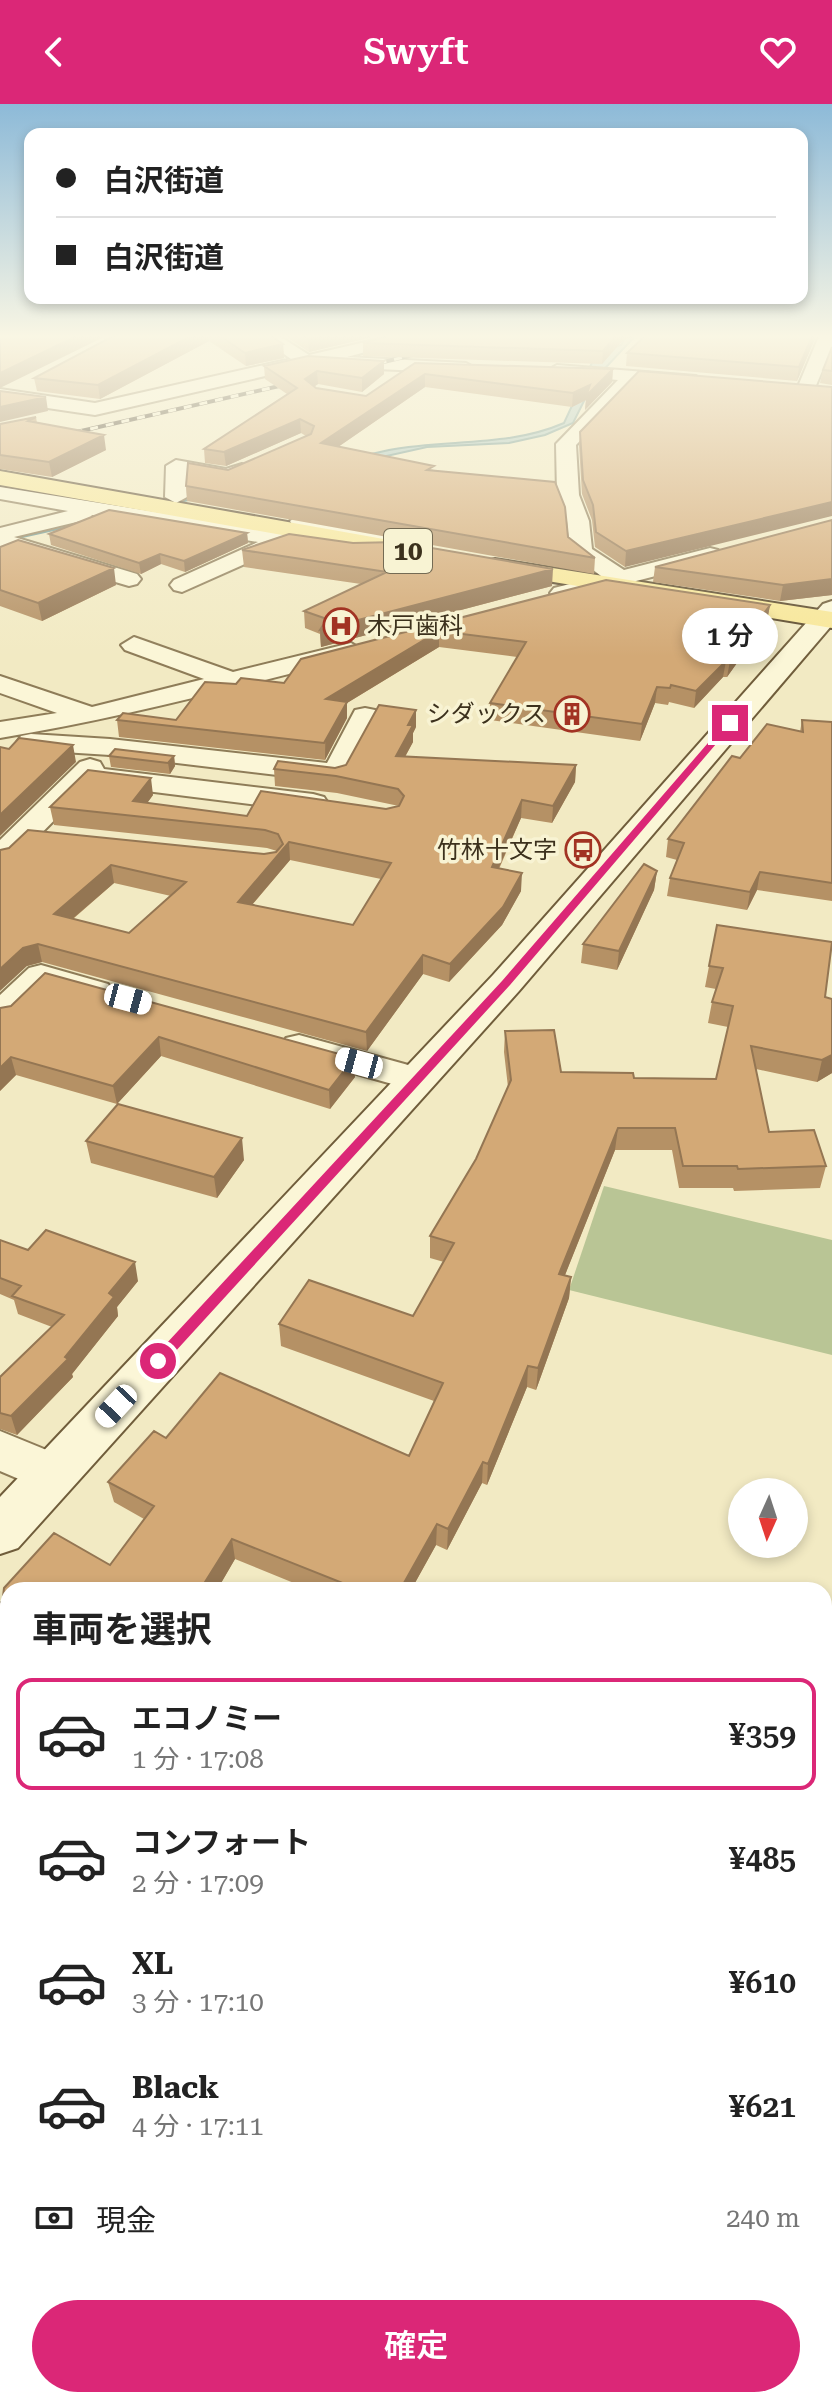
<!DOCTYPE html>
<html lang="ja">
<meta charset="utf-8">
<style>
:root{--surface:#fff;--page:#f2f2f2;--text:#222;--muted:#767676;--line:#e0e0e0;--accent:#db2777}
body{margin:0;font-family:"Roboto Serif","Noto Sans JP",serif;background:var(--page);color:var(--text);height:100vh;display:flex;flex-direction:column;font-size:30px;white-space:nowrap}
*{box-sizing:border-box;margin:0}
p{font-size:26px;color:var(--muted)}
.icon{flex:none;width:44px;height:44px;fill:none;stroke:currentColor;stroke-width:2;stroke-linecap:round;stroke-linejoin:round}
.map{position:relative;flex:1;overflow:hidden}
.panel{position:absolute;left:0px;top:1478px;width:832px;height:826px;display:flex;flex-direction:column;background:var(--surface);border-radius:24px 24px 0 0;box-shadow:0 4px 12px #0003}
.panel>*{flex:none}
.hud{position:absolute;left:24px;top:24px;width:784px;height:176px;border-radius:16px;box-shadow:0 4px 12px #0003;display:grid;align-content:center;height:176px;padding:0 32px;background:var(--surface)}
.needle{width:52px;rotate:183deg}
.tools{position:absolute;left:728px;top:1374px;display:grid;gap:16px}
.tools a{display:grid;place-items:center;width:80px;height:80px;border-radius:50%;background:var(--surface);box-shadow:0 4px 12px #0003;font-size:40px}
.end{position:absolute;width:36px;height:36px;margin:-18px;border:10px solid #db2777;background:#fff;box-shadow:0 0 0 4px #fff}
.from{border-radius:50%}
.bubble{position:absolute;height:56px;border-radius:28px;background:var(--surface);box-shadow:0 4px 12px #0003;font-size:26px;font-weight:600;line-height:56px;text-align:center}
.car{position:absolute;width:24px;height:48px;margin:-24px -12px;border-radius:10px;box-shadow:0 0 6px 2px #0007;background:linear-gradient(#fff 24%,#345 0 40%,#fff 0 76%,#345 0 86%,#fff 0)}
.hud b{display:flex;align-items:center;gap:28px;height:76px;font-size:30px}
.hud b+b{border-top:2px solid var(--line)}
.hud i{width:20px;height:20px;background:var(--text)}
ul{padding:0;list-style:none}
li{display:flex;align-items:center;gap:24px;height:112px;margin:0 16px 12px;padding:0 16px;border:4px solid transparent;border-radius:16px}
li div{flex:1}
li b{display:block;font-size:30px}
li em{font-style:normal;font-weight:600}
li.current{border-color:var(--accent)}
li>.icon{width:72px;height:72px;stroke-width:1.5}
h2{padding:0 32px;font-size:36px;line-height:96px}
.pay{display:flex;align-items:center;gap:20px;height:88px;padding:0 32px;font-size:30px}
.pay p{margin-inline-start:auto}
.cta{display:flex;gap:16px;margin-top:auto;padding:16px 32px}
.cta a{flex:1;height:92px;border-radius:48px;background:var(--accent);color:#fff;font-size:32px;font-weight:600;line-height:92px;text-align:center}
header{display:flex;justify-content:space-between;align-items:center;height:104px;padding:0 32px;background:var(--accent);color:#fff;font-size:36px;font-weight:600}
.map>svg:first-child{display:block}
.cemetery{fill:#b9c595}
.water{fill:#a5c4bf;stroke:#6b948f;stroke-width:2}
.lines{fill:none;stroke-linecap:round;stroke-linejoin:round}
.street-casing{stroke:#8e7c58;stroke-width:4}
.secondary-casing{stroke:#705d3b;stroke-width:4}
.primary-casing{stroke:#5b492c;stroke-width:4}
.street{fill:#fbf6d7;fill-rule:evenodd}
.secondary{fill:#fbf6d7;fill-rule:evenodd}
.primary{fill:#f8e798;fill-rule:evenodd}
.rail-casing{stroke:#3c311d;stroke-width:4}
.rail{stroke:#f8f3d3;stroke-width:3;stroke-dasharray:8;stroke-linecap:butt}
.wall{fill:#b59165;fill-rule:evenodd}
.shaded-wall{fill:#947653}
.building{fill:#d3a976;stroke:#947653;stroke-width:2;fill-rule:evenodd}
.route{fill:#db2777}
.labels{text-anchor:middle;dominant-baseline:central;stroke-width:7;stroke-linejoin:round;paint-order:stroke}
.far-poi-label{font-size:24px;fill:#3c311d;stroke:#f8f3d3;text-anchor:end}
.shield{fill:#f8f3d3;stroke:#746b54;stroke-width:2}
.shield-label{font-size:26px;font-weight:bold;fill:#3c311d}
</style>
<header><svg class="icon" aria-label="back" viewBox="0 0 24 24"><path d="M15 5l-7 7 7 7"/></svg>Swyft<svg class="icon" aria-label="heart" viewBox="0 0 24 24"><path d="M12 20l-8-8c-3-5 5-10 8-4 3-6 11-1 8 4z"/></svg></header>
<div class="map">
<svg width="832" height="2303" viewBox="0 0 832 2303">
<rect width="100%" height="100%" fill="#f2eac3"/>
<!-- cemetery -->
<path class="cemetery" d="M604,1082l228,54v115l-263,-65z"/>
<!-- water -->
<path class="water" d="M627,230h10l-42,45 -22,44 -28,12 -36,8 -82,4 -427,95v-5l389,-87c59,-11 120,-3 175,-27l32,-69 25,-9z
M832,2039l-2,264h-80l2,-7h72v-233z"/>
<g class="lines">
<defs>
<path id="street" d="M256,230h20l33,21 91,-21h32l-85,23 119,6 9,5 -9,5 -157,-7 -214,49 -95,-14v-12l95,14 196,-44z
M820,230h12v13l-20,48h-14l-2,-4z
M557,261l139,11 3,4 -9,5 -53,-4 -61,64 3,50 10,26 3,28 32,21 86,-22 8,2 3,5 -3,5 -156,40 -8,-2 -4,-5 4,-5 47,-12 -31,-24 -3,-31 -10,-26 -1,-51 62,-64 -67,-6 -3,-4z
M176,356l50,9 16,-5 10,6 -24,12 -42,-8 1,23 -11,6 -11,-6 1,-31z
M0,383l330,53 11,7 -11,7 -45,-8 -103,46 -8,-2 -4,-5 4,-5 84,-38 -166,-27 -3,4 -75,18 123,37 4,5 -4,5 -8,2 -129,-38v-20l68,-17 -68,-12z
M301,410l79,16 30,19 -11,7 -34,-16 -72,-14 -3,-5z
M134,533l99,35 118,-29 13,8 -4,5c-120,30 -237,62 -360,82v-16l57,-9 -57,-20v-17l92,31 112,-28 -79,-29 -4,-5z
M365,604l10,2 4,6 -29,57 -4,6 -10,3 -226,-27 -79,-5 -10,-2 -4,-6 4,-6 10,-2 79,5 217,24 28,-53z
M90,655l10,3 4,7 209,25 11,3 4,6 -4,6 -11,3 -223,-28 -79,80 -11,2v-26l80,-78z
M41,861l67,19 5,7 -5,7 -12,3 -48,-13 -35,34 -13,3v-30l29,-27z
M299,931l131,36 6,8 -6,8 -13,4 -131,-37 -5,-8 5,-8z
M0,1327l71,29 7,14 -7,14 -17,6 -54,-23z
M0,1499l8,3v47l-8,-3z
M824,1903l8,2v64l-8,-2z
M8,2203v93h57l3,7h-68v-96z"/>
<path id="secondary" d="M832,497v24l-313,366 -501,557 -18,6v-57l493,-522 330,-371z"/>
<path id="primary" d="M0,367l423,75 12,7 -12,7 -423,-75z
M495,455l337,53v16l-346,-57 -3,-5 3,-5z"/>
</defs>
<!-- street casing -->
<use href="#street" class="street-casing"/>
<!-- secondary casing -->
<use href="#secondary" class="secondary-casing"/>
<!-- primary casing -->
<use href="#primary" class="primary-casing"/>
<!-- street -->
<use href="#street" class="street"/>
<!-- secondary -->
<use href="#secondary" class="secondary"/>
<!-- primary -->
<use href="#primary" class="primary"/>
<defs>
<path id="rail" d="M363,263l62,-15
M59,332l238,-54"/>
</defs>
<!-- rail casing -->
<use href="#rail" class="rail-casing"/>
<!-- rail -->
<use href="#rail" class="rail"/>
</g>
<!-- wall -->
<path class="wall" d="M117,230h151l15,10 1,14 -38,8 -37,-25 -109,58 -63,-8 -3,-13z
M282,230h103l-76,18z
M395,230h248l-20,6 -21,24 -239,-8v-13z
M817,230l-20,47 -171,-15 1,-13z
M832,243v38l-12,-2 3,-13z
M415,259l198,6 -1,13 -27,28 1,-10 -14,7 -147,-20 -87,60 96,23 134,67 27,21 -1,16 -407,-73 -1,-15 42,-16 78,-34 -5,-3 -75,33 -21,-3 -1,-14 83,-55 -22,-15 -1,-13 120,8 -22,18 -44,-8 -4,3 2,1 50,8z
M832,283l-207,180 -30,-20 -3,-27 -10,-26 -3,-48 1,-14z
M36,313l1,6 69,27 -54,27 -52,-8v-45z
M832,417v74l-52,6 -127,-19 2,-15z
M247,429l1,10 -63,29 -24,-8 -20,10 -90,-29 -2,-11z
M0,443l116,38 -74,36 -42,-15z
M242,446l310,36 -231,61 -1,-13 -15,-6 -1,-17 57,-27 -117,-17z
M606,476l164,25 -3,16 -40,56h-4l-29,31 -25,-6 -1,3 -13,-2 -15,38 -150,-21v-17l27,-46 -78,-10 -92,56v15l-22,42 -206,-23 -2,-17h59l60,-36 48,-1 17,-24z
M802,616l30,2v179l-75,-11 -10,20 -80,-14 3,-18 7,-18 -11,-3 2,-18 72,-81 60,-26z
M416,623l-3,6v9l-8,15 171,8 -1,17 -23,41 -31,-5 -22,51 22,22 -19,34 -53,57 -26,-8 -56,77 -325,-89 -15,4 -27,-116 264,4 12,-2 1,-1 -10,-3 -213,-23 -4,-18 103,-12 -6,8 100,13 139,-7 13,-3 -62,-13 -62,-7 -1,-17 61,-1 11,-3zM290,756l91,19 -28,46 -101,-20zM114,779l57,13 -42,37 -56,-14z
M109,652h65l1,10 -5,8 -59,-7z
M657,767l-3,19 -37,80 -36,-7 2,-19z
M717,821l115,17 -7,55 7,2v74l-15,9 -61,-13 13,63 45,-2 12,36 -6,22 -86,3 -1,-3h-54l-7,-38h-57l-50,125 6,2 -2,21 -33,92 -9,-3 -40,98 -5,-2 -35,67 -11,-5 -25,45h-100l-76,-31 -18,31h-209v19l-5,-12 1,-9 50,-55 56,32 34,-46 -30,-17 -6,-20 46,-51 12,7 54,-65 189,83 25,-55 -153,-55 -2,-22 30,-44 104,36 31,-54 -14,-4v-22l46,-77 32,-72 -4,-35 1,-21 49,-1 7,42 72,1 1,5 82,1 12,-52 -20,-4 4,-21 4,-13 -11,-2z
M11,902l344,71 -25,32 -169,-53 -44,48 -101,-29 -16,16z
M86,1037l158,19 -27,38 -126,-35z
M0,1136l28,10 110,31 -21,26 1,9 -46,58 1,3 -56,58 -17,-6v-52l52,-50 -34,-13 -4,-14 -14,-6z
M128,2296h266l11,7h-266z"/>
<!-- shaded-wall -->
<path class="shaded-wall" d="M81,230h29l-110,54v-15z
M195,230h13l1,7 -109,58 -2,-14z
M328,230h57l-76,18 -1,-13z
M618,230h25l-20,6 -21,24 1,-13z
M813,230h4l-20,47 2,-14z
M283,240l1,14 -38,8 -1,-13z
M384,257v13l-22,18v-14z
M613,265l-1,13 -27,28 1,-10 -14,7 1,-14z
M317,267l1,13 -13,8v-13z
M425,270v13l-103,71 -1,-15z
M46,293l2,14 -48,11v-15z
M300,315l1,14 -75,33 -2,-14z
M104,331l2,15 -54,27 -3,-15z
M832,398v14l-207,51 1,-16z
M247,429l1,10 -63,29 -1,-11z
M160,450l1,10 -20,10 -2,-11z
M114,464l2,17 -74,36 -4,-18z
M553,465l-1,17 -231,61 -1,-17z
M832,475v16l-52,6 3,-16z
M770,501l-3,16 -40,56 3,-16z
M439,527v16l-92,56v15l-22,42 1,-61z
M726,557l-3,16 -29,31 2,-17z
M657,583l-2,16 -15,38 2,-17z
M416,606v17l-3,6v9l-17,31v-17l12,-31z
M73,641l3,17 -76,74v-21z
M174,652l1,10 -5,8 -2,-11z
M576,661l-1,17 -23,41 1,-17z
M151,674l2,17 -16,22 -4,-16z
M522,696l-1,18 -30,67 1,-18z
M289,738l1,18 -51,60 -1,-18z
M111,761l3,18 -57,49 -3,-18z
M657,767l-3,19 -37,80 2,-19z
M760,768l-3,18 -10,20 3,-18z
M522,769l-1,18 -19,34 -53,57 1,-18z
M38,840l4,18 -15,4 -27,25v-22l23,-21z
M423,851v19l-56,77 -1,-19z
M159,933l2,19 -44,48 -4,-18z
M832,951v18l-15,9 5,-22z
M11,953l5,18 -16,16v-23z
M354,954l1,19 -25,32 -1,-19z
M618,1024l-3,22 -58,145 2,-21z
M242,1034l2,22 -27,38 -3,-21z
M135,1158l3,19 -21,26 1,9 -46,58 1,3 -56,58 -6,-19z
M571,1173l-2,21 -33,92 2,-22z
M528,1262l-1,21 -40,98 1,-21z
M483,1358l-1,21 -35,67 1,-21z
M437,1420l-1,21 -25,45h-11z
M232,1435l3,20 -18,31h-17z
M8,1841v29l-8,11v-29z"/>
<!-- building -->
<path class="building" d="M0,230h81l-81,39z
M117,230h78l-97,51 -64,-7z
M217,230h51l15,10 -38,9z
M301,230h27l-20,5z
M395,230h223l-15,17 -240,-8z
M647,230h166l-14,33 -172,-14z
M832,243v24l-9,-1z
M308,252l76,5 -22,17 -45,-7 -12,8 11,9 50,8 49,-33 198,6 -27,27 4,-11 -17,8 -148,-19 -104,69 113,23 -7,4 128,12 10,25 3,30 27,21 -409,-72 2,-23 40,7 83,-36 3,-8 -14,-7 -76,33 -20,-3 93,-61 -33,-22z
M639,267l193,16v115l-206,49 -30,-19 -3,-27 -10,-25 -3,-48z
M0,287l46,6 -46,10z
M36,313l-8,4 76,14 -55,27 -49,-7v-31z
M109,406l138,23 -63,28 -24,-7 -21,9 -90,-29z
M832,416v59l-49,6 -128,-18z
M289,430l64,9 44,-1 156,27 -233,61 7,-11 -23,-8 83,-39 -145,-22z
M18,436l96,28 -76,35 -38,-13v-43z
M606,476l164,25 -40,56h-4l-30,30 -25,-6 -1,3 -13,-1 -15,37 -152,-21 36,-61 -87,-11 -113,68 21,3 -23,41 -207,-23 6,-7 53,7 29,-38 31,2 5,-6 43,5 17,-24z
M379,601l37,5 -8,15h5l-17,31 180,9 -23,41 -31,-6 -30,67 30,6 -19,34 -53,57 -27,-9 -57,77 -328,-88 -15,4 -23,21v-119l9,-2 19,-18 236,24 12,-2 7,-8 -5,-10 -13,-4 -215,-23 38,-37 63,8 -18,23 114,15 14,-25 125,18 13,-3 5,-10 -6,-7 -62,-13 -62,-7 4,-8 57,7 11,-3zM289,738l102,21 -38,62 -115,-23zM111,761l75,17 -57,51 -75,-19z
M802,616l30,2v161l-72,-11 -10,20 -80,-14 14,-35 -16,-4 64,-83 8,2 27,-34 36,8z
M19,634l54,7 -73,70v-68l9,2z
M115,645l59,7 -6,7 -59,-7z
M644,760l13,7 -38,80 -36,-7z
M717,821l115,17 -7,55 7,2v56l-10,5 -71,-14 18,86 45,-2 12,36 -88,3 -1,-3h-54l-8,-38h-57l-59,146 12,3 -33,91 -10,-2 -40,98 -5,-2 -35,67 -11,-5 -37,66h-40l-128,-51 -32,51h-192v10l-5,-3 1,-9 50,-55 56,32 44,-59 -46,-24 46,-51 12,7 54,-65 189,83 34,-73 -164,-59 30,-44 104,36 41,-73 -24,-7 46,-77 35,-79 -6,-49 49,-1 7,42 72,1 1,5 82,1 17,-73 -21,-4 11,-34 -14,-2z
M45,869l309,85 -25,32 -170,-53 -46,49 -102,-29 -11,11v-60l11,-2z
M118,1000l124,34 -28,39 -128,-36z
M46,1126l89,32 -26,31 5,4 -49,60 3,2 -57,57 -11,-3v-36l64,-62 -52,-19 9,-10 -21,-8v-38l28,10z
M0,1604l8,4v233l-8,11z
M0,2111l8,4v100l-8,-5z
M133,2296h261l11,7h-265l1,-2z
M440,2296h211l-2,7h-211z"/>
<!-- sky -->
<linearGradient id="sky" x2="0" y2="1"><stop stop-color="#8dbad8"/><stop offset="0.42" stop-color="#f9f6e4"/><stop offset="1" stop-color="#f9f6e4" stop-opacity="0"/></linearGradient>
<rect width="832" height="553" fill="url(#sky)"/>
<!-- route -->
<path class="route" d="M727,617l7,2 -224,262 -347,380h-10v-7l349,-377z"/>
<!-- icons -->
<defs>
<symbol id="hospital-ring" viewBox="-11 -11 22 22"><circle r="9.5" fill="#f8f3d3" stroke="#a23323" stroke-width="1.5"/><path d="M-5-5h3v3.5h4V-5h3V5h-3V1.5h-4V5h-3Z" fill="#a23323"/></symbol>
<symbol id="building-ring" viewBox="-11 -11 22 22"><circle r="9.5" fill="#f8f3d3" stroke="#a23323" stroke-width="1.5"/><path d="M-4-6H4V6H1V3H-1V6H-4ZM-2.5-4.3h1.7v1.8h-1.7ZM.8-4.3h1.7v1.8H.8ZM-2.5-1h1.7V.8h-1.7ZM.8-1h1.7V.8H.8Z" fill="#a23323"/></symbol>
<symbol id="bus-ring" viewBox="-11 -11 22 22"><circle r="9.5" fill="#f8f3d3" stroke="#a23323" stroke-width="1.5"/><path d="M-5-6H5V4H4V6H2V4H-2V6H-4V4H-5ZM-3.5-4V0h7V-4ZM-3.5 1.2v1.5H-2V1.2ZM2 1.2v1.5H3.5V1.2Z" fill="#a23323"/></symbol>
</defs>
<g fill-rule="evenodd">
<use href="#hospital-ring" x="321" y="502" width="40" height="40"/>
<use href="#building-ring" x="552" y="590" width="40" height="40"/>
<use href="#bus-ring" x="563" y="726" width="40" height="40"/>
</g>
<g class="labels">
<!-- far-poi labels -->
<g class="far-poi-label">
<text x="367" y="522" text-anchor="start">木戸歯科</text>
<text x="546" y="610">シダックス</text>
<text x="557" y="746">竹林十文字</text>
</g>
<!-- shield labels -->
<rect class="shield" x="384" y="425" width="48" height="44" rx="6"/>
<g class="shield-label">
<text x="408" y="447">10</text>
</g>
</g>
</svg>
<div class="tools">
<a><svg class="needle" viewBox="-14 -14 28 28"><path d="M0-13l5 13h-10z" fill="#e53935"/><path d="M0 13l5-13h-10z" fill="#767676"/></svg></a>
</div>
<i class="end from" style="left:158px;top:1257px"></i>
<i class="end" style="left:730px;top:619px"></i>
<div class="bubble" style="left:682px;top:504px;width:96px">1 分</div>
<i class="car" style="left:128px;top:895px;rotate:105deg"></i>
<i class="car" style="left:359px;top:959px;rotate:285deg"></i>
<i class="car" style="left:116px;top:1302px;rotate:223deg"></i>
<div class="hud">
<b><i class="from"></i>白沢街道</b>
<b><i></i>白沢街道</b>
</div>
<section class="panel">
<h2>車両を選択</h2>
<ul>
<li class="current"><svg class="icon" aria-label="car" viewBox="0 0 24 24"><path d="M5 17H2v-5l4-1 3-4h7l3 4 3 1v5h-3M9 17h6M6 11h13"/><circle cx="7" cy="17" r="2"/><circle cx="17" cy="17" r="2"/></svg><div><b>エコノミー</b><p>1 分 · 17:08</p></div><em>¥359</em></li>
<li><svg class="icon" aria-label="car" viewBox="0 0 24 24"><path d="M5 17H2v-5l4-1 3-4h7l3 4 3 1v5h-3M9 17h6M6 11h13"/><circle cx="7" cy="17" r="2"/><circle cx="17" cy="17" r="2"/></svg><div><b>コンフォート</b><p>2 分 · 17:09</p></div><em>¥485</em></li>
<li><svg class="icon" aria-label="car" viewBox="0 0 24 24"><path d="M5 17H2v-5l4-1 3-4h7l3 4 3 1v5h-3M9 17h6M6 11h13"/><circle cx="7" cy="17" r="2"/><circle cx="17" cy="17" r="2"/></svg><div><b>XL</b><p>3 分 · 17:10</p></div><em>¥610</em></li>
<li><svg class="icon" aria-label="car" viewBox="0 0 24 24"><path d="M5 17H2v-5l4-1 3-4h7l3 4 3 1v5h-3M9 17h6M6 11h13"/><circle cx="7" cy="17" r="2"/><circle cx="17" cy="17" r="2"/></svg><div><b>Black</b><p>4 分 · 17:11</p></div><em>¥621</em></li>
</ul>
<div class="pay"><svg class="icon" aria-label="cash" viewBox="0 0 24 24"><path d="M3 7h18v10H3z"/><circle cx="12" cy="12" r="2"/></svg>現金<p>240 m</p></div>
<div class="cta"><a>確定</a></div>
</section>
</div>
